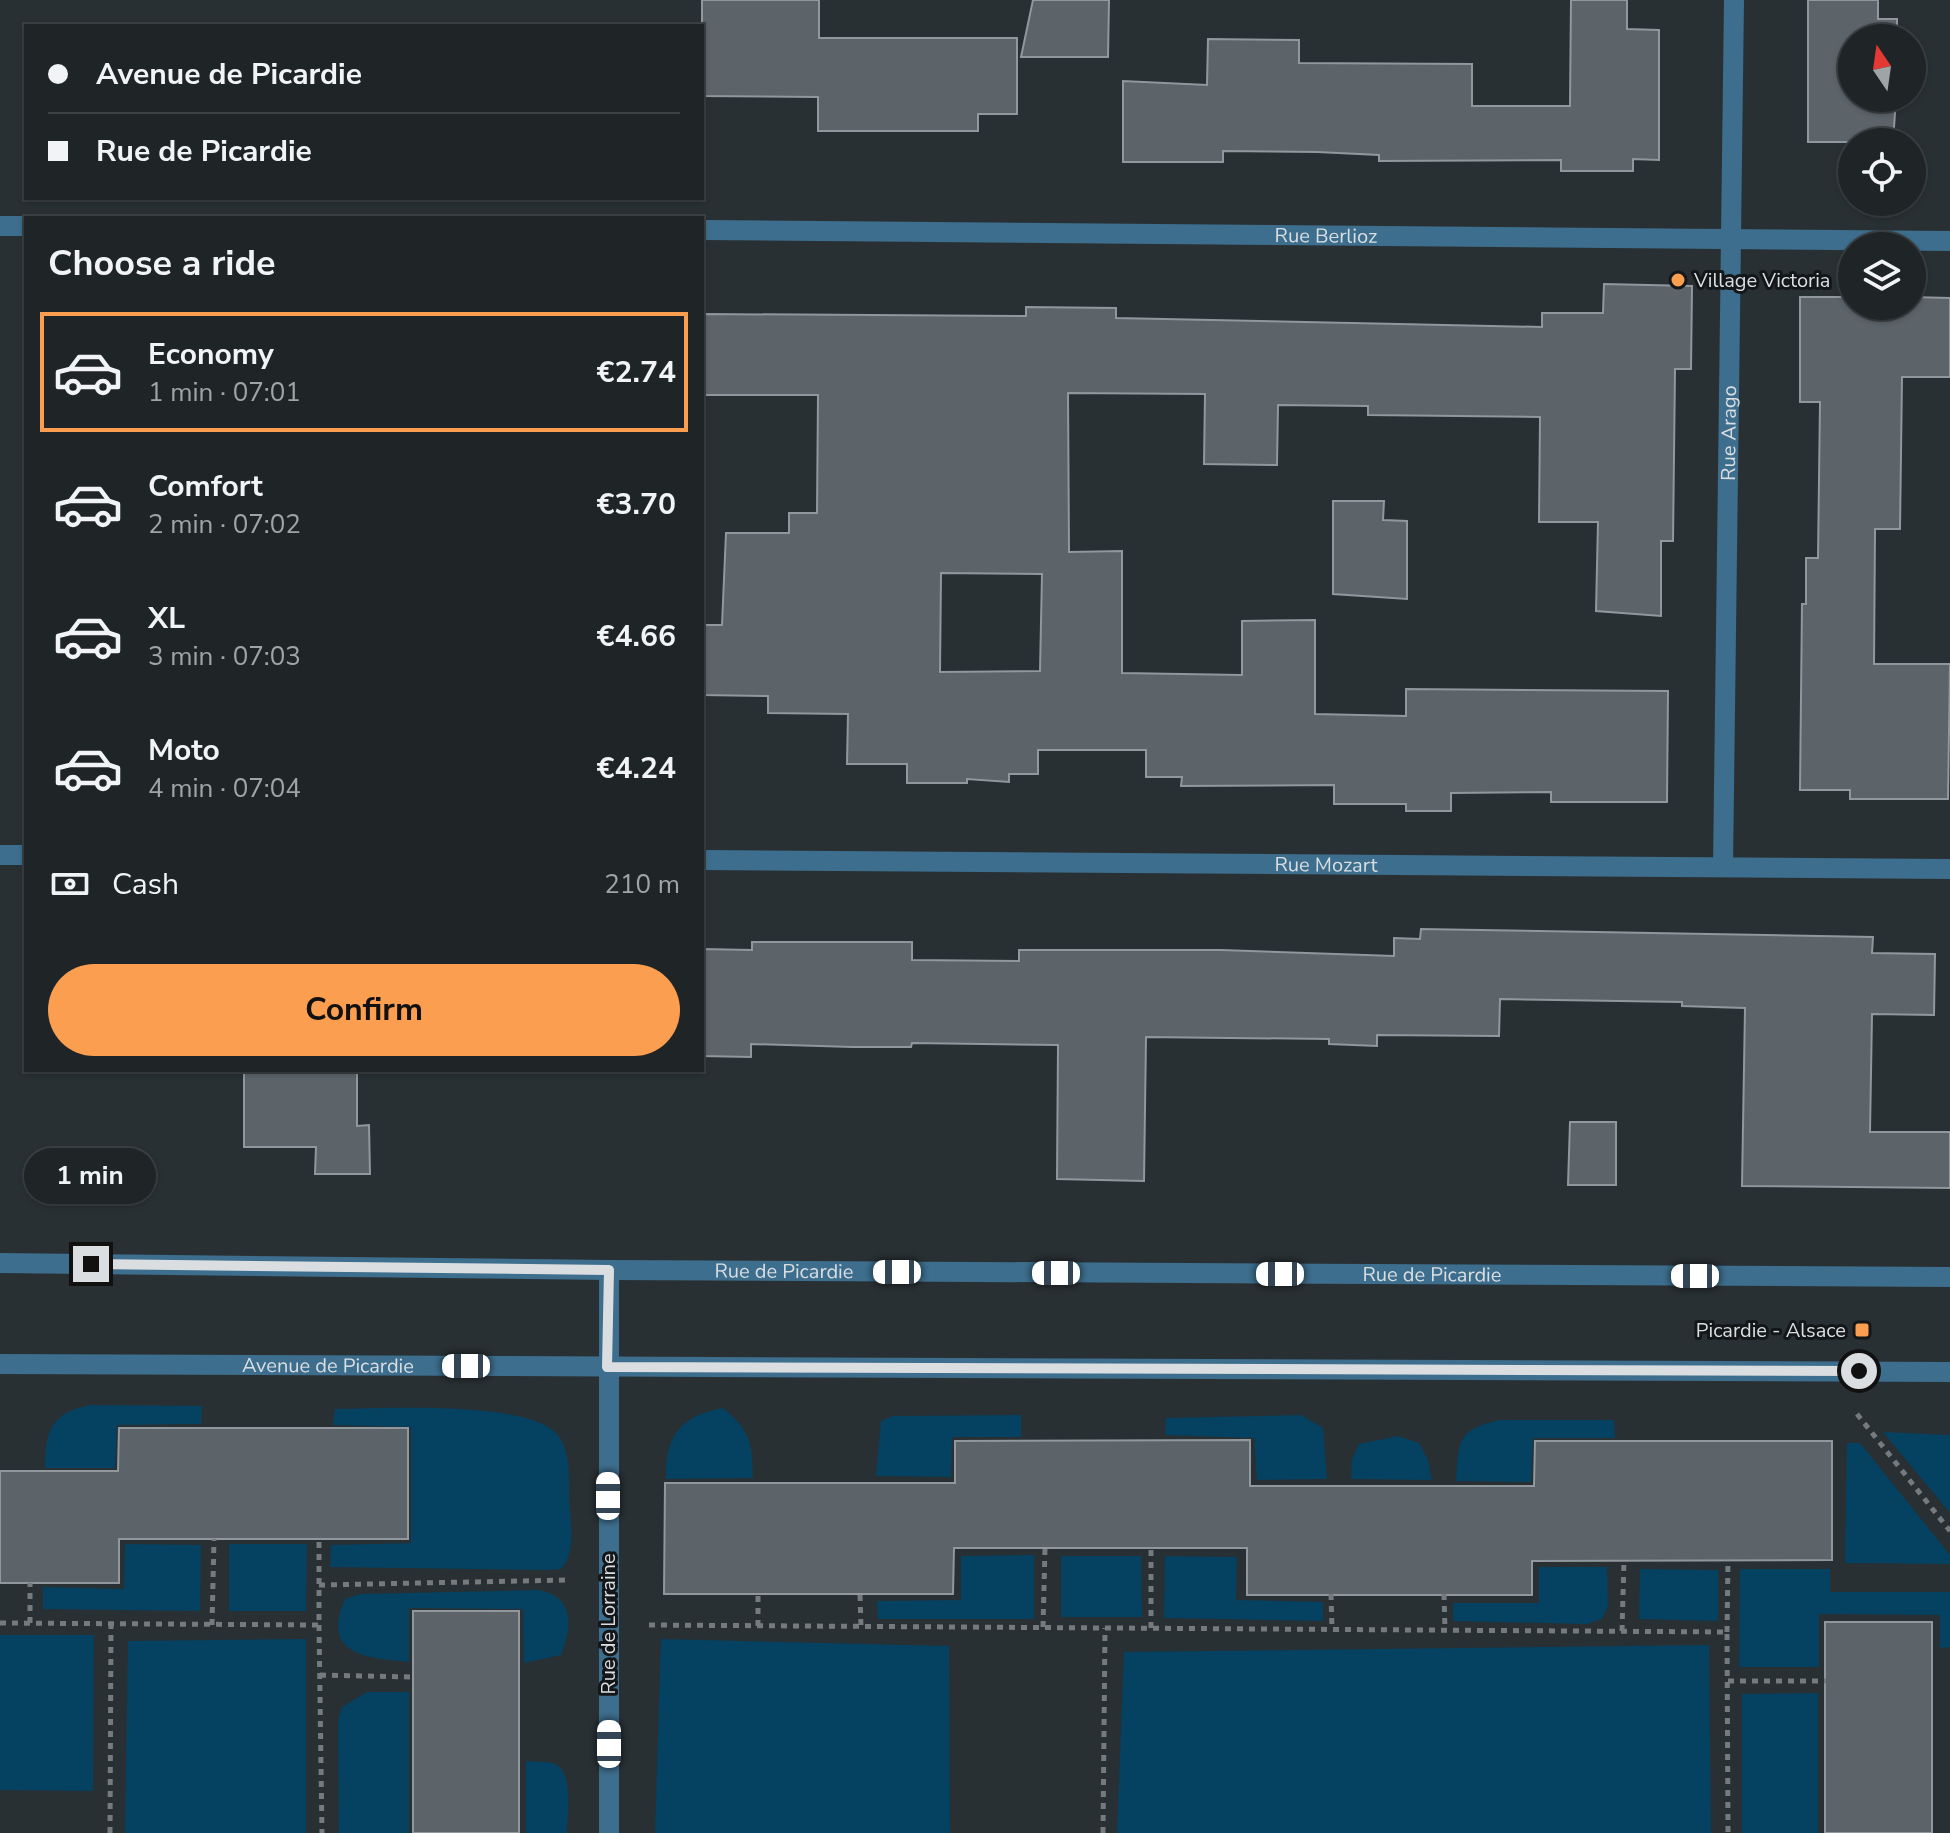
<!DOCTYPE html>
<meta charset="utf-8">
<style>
:root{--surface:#1f2427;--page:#272c2f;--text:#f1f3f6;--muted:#a1a4a7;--line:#3c4144;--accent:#fb9e50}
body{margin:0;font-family:"Nunito Sans",sans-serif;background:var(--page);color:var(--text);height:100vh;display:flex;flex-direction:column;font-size:30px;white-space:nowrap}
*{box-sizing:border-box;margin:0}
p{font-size:26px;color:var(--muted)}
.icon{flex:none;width:44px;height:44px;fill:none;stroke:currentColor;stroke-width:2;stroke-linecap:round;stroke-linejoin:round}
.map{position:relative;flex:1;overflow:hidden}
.sheet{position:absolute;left:24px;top:216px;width:680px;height:856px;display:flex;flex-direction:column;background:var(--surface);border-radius:0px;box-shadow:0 2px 6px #0004,0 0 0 2px var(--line)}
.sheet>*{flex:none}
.guide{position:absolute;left:24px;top:24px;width:680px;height:176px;border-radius:0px;box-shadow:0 2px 6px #0004,0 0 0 2px var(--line);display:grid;align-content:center;height:176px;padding:0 24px;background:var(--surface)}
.needle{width:52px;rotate:347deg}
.tools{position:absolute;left:1838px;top:24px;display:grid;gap:16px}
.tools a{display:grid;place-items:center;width:88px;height:88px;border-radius:50%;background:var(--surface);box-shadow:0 2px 6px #0004,0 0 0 2px var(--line);font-size:40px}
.end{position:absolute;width:36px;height:36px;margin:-18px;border:10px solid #dadee1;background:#111;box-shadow:0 0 0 4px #111}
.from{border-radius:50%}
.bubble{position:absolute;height:56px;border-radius:28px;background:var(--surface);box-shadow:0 2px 6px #0004,0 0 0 2px var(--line);font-size:26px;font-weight:700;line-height:56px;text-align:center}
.car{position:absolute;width:24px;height:48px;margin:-24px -12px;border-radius:10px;box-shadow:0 0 6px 2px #0007;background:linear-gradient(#fff 24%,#345 0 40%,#fff 0 76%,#345 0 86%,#fff 0)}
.guide b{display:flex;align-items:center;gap:28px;height:76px;font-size:30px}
.guide b+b{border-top:2px solid var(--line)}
.guide i{width:20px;height:20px;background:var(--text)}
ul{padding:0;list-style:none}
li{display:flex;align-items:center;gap:24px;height:120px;margin:0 16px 12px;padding:0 8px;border:4px solid transparent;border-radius:0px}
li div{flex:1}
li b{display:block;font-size:30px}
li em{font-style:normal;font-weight:700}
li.current{border-color:var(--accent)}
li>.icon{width:72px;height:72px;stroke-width:1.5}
h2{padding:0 24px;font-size:36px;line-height:96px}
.pay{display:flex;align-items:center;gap:20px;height:88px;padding:0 24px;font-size:30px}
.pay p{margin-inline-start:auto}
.action{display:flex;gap:16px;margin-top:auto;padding:16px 24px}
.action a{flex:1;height:92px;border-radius:48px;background:var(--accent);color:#111;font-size:32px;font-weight:700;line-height:92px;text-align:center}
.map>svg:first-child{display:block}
.green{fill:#054160}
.building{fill:#5c6369;stroke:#90989d;stroke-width:2;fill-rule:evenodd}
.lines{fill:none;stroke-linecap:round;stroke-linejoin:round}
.path{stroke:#747a7d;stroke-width:5;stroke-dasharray:6 6;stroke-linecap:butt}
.minor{stroke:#3d6e8d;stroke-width:20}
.route{stroke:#dadee1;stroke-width:10}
.poi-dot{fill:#fb9e50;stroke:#141719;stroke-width:3}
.labels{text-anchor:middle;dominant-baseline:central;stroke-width:6;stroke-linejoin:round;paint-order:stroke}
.street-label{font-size:20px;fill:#dadee1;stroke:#141719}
.poi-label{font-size:20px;fill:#dadee1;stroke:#141719;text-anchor:start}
</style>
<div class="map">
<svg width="1950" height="1833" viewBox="0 0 1950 1833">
<rect width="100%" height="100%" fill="#293034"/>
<!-- green -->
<path class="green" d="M91,1405l111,1 -1,18 -84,1 -2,43h-70c0,-38 7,-56 46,-63z
M723,1408c28,23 29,35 30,70l-87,1c-1,-43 14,-63 57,-71z
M335,1409c46,0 202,-10 225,29 11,19 9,40 9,60 1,22 8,54 -8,71l-14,1 -217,-3 1,-22 80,-2v-116l-78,-2z
M1021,1415v22h-69l-1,40 -75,-1 5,-55 12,-5z
M1301,1415l22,13 4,51 -70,1 -3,-42 -89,-3 1,-17z
M1499,1420h115l1,18h-82l-2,44 -75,-1c3,-41 1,-51 43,-61z
M1883,1432l67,3v78z
M1398,1436l21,7 9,17 4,20 -81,-1 1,-20 7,-15z
M1847,1443h13l90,112v9l-105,-1z
M125,1544l76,1 -1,66 -157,-2v-22l81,2z
M229,1544h78l-1,67h-77z
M1034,1555v64h-156l-1,-18 84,-1v-44z
M1061,1556h80l1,61h-81z
M1165,1556l72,1 -1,43 87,2v19l-159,-3z
M1539,1567h68l1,39 -6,13 -15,5 -134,-3v-18h86z
M1640,1569l78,1v51l-79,-2z
M1740,1569h90v23h120v55l-10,1v-33l-121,-1v53h-80z
M538,1590c36,6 35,36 23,65l-37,8 -1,-54 -114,-1v54c-41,-4 -89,-6 -64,-63l15,-5z
M0,1635h94l-1,156 -93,-1z
M306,1639v194h-181l3,-192z
M661,1639l288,7 1,187h-295z
M1709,1645l2,188h-594l7,-181z
M367,1692h42v141h-70l-1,-113 4,-13z
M1818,1693v140h-76v-139z
M526,1761c8,1 18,0 26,2 23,5 15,52 15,70h-41z"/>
<!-- building -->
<path class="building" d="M702,0h117v38h198v76h-39v17h-160v-34l-116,-1z
M1033,0h76l-1,57h-87z
M1571,0h56v29l32,1v130l-26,-1v12h-72v-11l-182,1v-6l-62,-3 -94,-1v11h-100v-81l84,4 1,-46 91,1v23l173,1v42h98z
M1808,0h70v19h19v19h-45v60h44l-3,44h-85z
M1604,284l88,2 -1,83h-16l-2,172h-12v75l-65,-5 2,-89h-59l1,-105 -172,-2v-9l-90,-1 -1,60 -73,-1 1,-70 -137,-1 1,159 53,-1v122l120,2v-54l73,-1v94l91,2v-27l262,2 -1,111h-116v-10l-100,1v18h-45v-7h-72v-19l-153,1 1,-9h-36v-27h-108v24h-29v8l-42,-3v4h-60v-19h-60l1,-50 -80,-1v-17l-66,-1v-70h20l4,-92h63v-20h28l1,-118h-116v-81l324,2v-9l90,1v10l426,9v-14h61zM941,573l101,1 -2,97 -100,1z
M1800,297h52v9h60v-9l38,1v79h-48l-2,152h-25l-1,135h76l-2,135h-98v-9h-50l2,-186h4v-46h12l2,-156h-20z
M1333,501h51l-1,19 24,1v78l-74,-5z
M1421,929l452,8 -1,16 63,1 -1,61 -62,-1 -2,118h80v56l-208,-2 3,-178 -63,-2v-4l-182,-3 -1,37 -122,-1v11l-48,-2v-5l-183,-2 -2,144 -87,-2 1,-134 -146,-2 -1,4h-59l-101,-3v13l-49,-1v-107l50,1v-8h160v18l107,1v-11h202l173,6v-18l26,1z
M244,1070h113v56l12,-1 1,49h-55l1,-27h-72z
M1570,1122h46v63h-48z
M119,1428h289v111h-289v44h-119v-112h118z
M1250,1440v46h284l1,-45h297v119l-300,1v34h-285v-47h-293l-1,46h-289l1,-111h290v-42z
M413,1611h106v222h-106z
M1825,1622h107v211h-107z"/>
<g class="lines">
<!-- path -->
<path class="path" d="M1857,1414l93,117
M319,1585l251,-5
M1331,1594l1,35
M1444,1594l1,36
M860,1595l1,31
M0,1623l319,2v-86
M30,1623v-40
M212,1625l2,-86
M319,1625l3,208
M649,1625l1078,7 1,201
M758,1626v-32
M1043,1627l2,-79
M1151,1628v-80
M1622,1631l2,-71
M1727,1632l1,-71
M320,1675l93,2
M1728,1681h98
M110,1833l1,-209
M1103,1833l2,-205"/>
<!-- minor -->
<g class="minor">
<path d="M0,226h26"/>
<path id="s1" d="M702,230l1248,11"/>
<path d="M0,855h26"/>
<path id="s2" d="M702,860l1248,9"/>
<path id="s3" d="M1723,867l11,-867"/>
<path id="s4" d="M0,1263l609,7 1341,7"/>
<path id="s5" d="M0,1364l1950,8"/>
<path d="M609,1833v-563"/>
</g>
</g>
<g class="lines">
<!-- route -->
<path class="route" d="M91,1264l518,6 -2,97 1252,4"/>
</g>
<!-- markers -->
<g class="poi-dot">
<circle cx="1678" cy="280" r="8"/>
<rect x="1854" y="1322" width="16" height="16" rx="4"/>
</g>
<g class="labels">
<!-- street labels -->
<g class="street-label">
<text stroke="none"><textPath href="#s1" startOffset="624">Rue Berlioz</textPath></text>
<text stroke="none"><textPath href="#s3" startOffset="434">Rue Arago</textPath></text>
<text stroke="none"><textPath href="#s2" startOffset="624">Rue Mozart</textPath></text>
<text stroke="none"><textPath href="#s4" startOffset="784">Rue de Picardie</textPath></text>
<text stroke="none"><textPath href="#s4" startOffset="1432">Rue de Picardie</textPath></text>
<text stroke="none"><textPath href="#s5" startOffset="328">Avenue de Picardie</textPath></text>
<text transform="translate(608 1624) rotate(-90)">Rue de Lorraine</text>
</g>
<!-- poi labels -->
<g class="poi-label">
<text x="1694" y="280">Village Victoria</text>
<text x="1846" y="1330" text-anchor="end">Picardie - Alsace</text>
</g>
</g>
</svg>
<div class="tools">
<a><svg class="needle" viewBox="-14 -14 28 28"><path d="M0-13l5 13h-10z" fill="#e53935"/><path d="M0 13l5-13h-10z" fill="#a1a4a7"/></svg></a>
<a><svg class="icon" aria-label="locate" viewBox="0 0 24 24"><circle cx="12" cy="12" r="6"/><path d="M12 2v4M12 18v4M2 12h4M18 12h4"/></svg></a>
<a><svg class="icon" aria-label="layers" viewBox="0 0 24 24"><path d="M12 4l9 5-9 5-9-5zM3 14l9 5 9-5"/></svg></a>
</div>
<i class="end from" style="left:1859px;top:1371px"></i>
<i class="end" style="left:91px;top:1264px"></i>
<div class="bubble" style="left:24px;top:1148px;width:132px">1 min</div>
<i class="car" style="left:897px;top:1272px;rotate:270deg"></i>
<i class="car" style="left:1056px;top:1273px;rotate:270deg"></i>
<i class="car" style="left:1280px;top:1274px;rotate:270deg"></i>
<i class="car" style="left:1695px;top:1276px;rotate:270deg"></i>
<i class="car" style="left:466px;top:1366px;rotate:270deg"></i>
<i class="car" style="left:608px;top:1496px;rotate:0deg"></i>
<i class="car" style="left:609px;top:1744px;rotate:0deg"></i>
<div class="guide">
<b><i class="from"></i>Avenue de Picardie</b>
<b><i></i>Rue de Picardie</b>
</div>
<section class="sheet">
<h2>Choose a ride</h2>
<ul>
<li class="current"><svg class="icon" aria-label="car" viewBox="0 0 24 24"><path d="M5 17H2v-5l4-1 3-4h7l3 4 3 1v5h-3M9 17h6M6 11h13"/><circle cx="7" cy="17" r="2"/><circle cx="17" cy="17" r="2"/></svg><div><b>Economy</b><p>1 min · 07:01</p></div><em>€2.74</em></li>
<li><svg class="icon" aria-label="car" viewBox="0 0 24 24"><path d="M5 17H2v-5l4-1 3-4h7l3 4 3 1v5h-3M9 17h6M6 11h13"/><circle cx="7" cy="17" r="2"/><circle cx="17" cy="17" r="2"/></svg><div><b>Comfort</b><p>2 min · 07:02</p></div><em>€3.70</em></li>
<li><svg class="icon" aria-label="car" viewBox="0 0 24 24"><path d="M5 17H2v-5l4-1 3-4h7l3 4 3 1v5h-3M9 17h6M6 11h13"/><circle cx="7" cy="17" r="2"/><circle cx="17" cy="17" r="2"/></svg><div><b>XL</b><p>3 min · 07:03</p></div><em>€4.66</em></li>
<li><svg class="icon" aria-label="car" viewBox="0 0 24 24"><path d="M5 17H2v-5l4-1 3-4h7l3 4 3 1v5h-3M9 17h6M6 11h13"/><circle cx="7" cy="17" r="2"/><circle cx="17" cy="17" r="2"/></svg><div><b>Moto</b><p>4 min · 07:04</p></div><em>€4.24</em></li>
</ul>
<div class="pay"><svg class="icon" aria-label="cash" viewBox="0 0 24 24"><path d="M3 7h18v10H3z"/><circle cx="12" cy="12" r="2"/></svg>Cash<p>210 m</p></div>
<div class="action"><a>Confirm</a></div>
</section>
</div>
